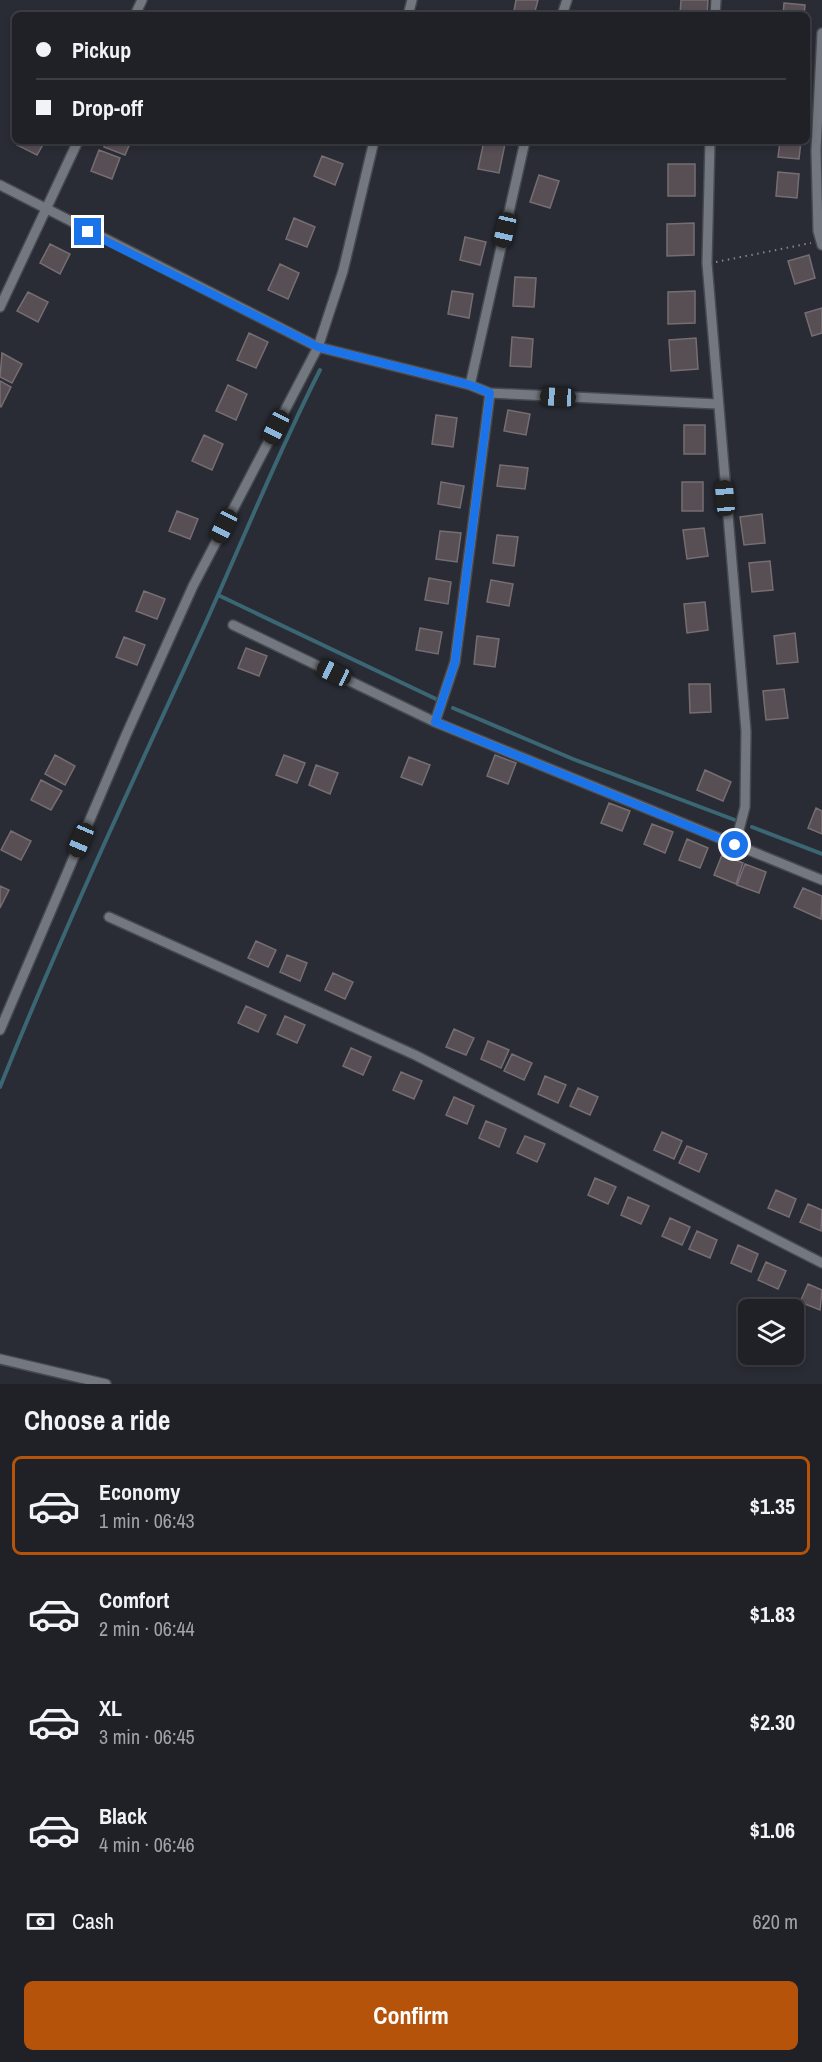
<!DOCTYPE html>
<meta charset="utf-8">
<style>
:root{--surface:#1f2127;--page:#2c2e33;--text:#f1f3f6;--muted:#a1a3a7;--line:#3c3e44;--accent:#b45309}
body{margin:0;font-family:"Archivo Narrow",sans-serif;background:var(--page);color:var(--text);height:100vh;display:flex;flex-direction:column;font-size:22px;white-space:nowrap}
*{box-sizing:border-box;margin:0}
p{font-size:20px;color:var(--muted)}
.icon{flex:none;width:33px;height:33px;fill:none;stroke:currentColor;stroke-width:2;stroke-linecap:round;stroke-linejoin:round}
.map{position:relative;height:1384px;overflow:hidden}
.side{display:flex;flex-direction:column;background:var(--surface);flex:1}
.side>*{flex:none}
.banner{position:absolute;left:12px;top:12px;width:798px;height:132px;border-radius:9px;box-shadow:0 3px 9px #0003,0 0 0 2px var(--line);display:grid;align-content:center;height:132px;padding:0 24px;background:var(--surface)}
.tools{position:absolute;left:738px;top:1299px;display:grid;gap:12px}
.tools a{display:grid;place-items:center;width:66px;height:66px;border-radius:9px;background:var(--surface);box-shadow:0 3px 9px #0003,0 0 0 2px var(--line);font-size:30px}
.end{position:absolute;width:27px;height:27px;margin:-14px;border:8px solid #1a73e8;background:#fff;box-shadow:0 0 0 3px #fff}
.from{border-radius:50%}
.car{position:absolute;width:18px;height:36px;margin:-18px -9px;border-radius:8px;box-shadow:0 0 4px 2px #0007;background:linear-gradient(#222 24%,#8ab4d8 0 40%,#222 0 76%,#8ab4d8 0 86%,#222 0)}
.banner b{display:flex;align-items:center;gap:21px;height:57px;font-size:22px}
.banner b+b{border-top:2px solid var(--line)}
.banner i{width:15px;height:15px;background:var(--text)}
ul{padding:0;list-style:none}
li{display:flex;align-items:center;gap:18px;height:99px;margin:0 12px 9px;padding:0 12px;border:3px solid transparent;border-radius:9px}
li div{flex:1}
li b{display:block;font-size:22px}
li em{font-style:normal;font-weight:700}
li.on{border-color:var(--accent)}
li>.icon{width:54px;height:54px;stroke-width:1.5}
h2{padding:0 24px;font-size:27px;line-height:72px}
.pay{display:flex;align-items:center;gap:15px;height:66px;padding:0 24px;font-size:22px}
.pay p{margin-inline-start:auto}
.primary-button{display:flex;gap:12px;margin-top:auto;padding:12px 24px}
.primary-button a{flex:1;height:69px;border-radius:9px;background:var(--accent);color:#fff;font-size:24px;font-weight:700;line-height:69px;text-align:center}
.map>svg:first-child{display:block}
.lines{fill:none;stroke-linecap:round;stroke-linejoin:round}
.stream{stroke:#3b6674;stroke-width:4}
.building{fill:#584f55;stroke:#766d73;stroke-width:1.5}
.minor-casing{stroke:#46494f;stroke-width:12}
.path{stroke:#83868c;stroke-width:2;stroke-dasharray:1.5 4.5;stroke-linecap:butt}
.minor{stroke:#737880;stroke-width:9}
.route{stroke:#1a73e8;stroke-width:8}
</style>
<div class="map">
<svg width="822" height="1384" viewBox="0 0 822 1384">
<rect width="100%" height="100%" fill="#292c34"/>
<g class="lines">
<!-- stream -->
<path class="stream" d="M218,595l218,104
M453,708l120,51 162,61
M752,827l70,27
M0,1087c63,-157 135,-311 206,-465 38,-84 72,-170 114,-252"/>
</g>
<!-- building -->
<path class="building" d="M516,0h22l-4,15 -20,-4z
M681,0h27l-1,15h-27z
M784,3l21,2 -1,10h-21z
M19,141h26l-8,14 -20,-10z
M106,141h25l-6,14 -21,-8z
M484,141l21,3 -6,29 -21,-4z
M780,141h21l-2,18 -21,-2z
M99,150l21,8 -8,21 -21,-8z
M322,156l21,8 -8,21 -21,-9z
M668,164h27v32h-27z
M778,172l21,2 -2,24 -21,-2z
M539,175l20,6 -9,27 -20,-6z
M294,218l21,9 -8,20 -21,-8z
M694,223v32l-27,1v-32z
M465,237l21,5 -6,23 -20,-5z
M50,244l20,10 -10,20 -20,-11z
M809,255l6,23 -20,6 -7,-23z
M280,264l19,9 -11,26 -20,-9z
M515,277l21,1 -2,29 -21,-1z
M452,291l21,3 -4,24 -21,-4z
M695,291v32l-27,1v-32z
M28,292l20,10 -10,20 -21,-11z
M822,308v25l-10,3 -7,-23z
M249,333l19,9 -12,26 -19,-8z
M512,337l21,2 -2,28 -21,-1z
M696,338l2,31 -27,2 -2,-31z
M2,353l20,11 -10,19 -12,-6z
M0,381l11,6 -10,20 -1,-1z
M228,385l19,9 -11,26 -20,-9z
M508,410l22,4 -4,21 -22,-4z
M436,415l21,3 -4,29 -21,-3z
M684,425h21v29h-21z
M204,435l19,9 -11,26 -20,-9z
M500,465l28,3 -3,21 -28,-3z
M441,482l23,4 -4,22 -22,-4z
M682,482h21v29h-21z
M177,511l21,8 -8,20 -21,-8z
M762,514l3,29 -21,2 -4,-28z
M704,528l4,28 -21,3 -4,-29z
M440,531l21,2 -4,29 -21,-3z
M497,535l21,2 -4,29 -21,-3z
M770,561l3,29 -21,2 -3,-29z
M429,578l22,4 -3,22 -23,-4z
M491,580l22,4 -4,22 -22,-4z
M144,591l21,8 -8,20 -21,-8z
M705,602l3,28 -21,3 -3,-29z
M420,628l22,4 -4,22 -22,-4z
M795,633l3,29 -21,2 -3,-28z
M477,636l22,3 -4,28 -21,-3z
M124,637l21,8 -8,20 -21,-8z
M246,648l21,8 -8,20 -21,-8z
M689,684h21l1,28 -21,1z
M784,689l4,29 -22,2 -3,-29z
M55,755l20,11 -10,19 -20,-11z
M284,755l21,8 -8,20 -21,-8z
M495,755l21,8 -8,21 -21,-8z
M409,757l21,8 -8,20 -21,-8z
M316,765l22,8 -8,21 -21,-9z
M705,770l26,12 -8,19 -26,-11z
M41,780l21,11 -11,19 -20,-10z
M609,803l21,8 -8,20 -21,-8z
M816,808l6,3v23l-14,-6z
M652,824l21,8 -8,21 -21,-9z
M11,831l20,10 -10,19 -20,-10z
M687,839l21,9 -8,20 -21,-8z
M722,855l21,8 -7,21 -22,-9z
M745,864l21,8 -7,21 -22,-8z
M0,886l9,4 -9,18z
M803,888l19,8 -1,23 -27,-12z
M256,941l20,9 -8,17 -20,-9z
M287,955l20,8 -7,18 -20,-9z
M333,973l20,9 -8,17 -20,-9z
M246,1006l20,9 -8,17 -20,-9z
M285,1016l20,9 -8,18 -20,-9z
M454,1029l20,9 -8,17 -20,-8z
M488,1041l21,9 -8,18 -20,-9z
M351,1048l20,9 -8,18 -20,-9z
M512,1054l20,9 -8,17 -20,-9z
M401,1072l21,9 -8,18 -21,-9z
M545,1076l21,9 -8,18 -20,-9z
M578,1088l20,9 -8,18 -20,-9z
M454,1097l20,9 -7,18 -21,-9z
M486,1121l20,8 -7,18 -20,-9z
M662,1132l20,9 -8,18 -20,-9z
M525,1136l20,8 -8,18 -20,-9z
M687,1146l20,8 -8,18 -20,-9z
M595,1178l21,9 -8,17 -20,-9z
M776,1190l20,9 -7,18 -21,-9z
M628,1197l21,9 -8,18 -20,-9z
M808,1204l14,6 -1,21 -21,-9z
M670,1218l20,9 -8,18 -20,-9z
M697,1231l20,9 -7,18 -21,-9z
M738,1245l20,9 -7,18 -20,-9z
M766,1262l20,9 -8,18 -20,-9z
M808,1284l14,6 -2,20 -20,-8z"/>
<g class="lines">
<defs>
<path id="minor" d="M135,15l7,-15
M408,15l4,-15
M562,15l5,-15
M715,15l1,-15
M822,33l-6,117 2,81 4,14
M710,141l-3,122 39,468 -1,76 -10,38
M0,185l318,162 152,38 20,8 227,11
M0,307l78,-166
M470,385l55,-244
M233,625l202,97 387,158
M435,722l20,-60 35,-269
M109,917l306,138 407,208
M0,1030l126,-295 67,-149 125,-239 25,-76 31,-130
M0,1359l106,25"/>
</defs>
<!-- minor casing -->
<use href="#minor" class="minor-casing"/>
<!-- path -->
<path class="path" d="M716,262l95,-19"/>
<!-- minor -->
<use href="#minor" class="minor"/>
</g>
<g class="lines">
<!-- route -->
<path class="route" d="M88,232l230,115 152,38 20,8 -35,269 -20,60 300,123"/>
</g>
</svg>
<div class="tools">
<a><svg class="icon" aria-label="layers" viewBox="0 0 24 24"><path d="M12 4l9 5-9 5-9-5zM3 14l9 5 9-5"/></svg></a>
</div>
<i class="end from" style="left:735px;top:845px"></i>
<i class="end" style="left:88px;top:232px"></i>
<i class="car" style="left:505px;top:230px;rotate:193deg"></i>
<i class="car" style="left:558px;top:397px;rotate:273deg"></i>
<i class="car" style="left:276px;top:427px;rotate:207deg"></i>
<i class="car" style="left:725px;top:498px;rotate:355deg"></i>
<i class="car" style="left:224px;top:526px;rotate:207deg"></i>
<i class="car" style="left:334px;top:673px;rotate:295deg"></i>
<i class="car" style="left:81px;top:840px;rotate:203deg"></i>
<div class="banner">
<b><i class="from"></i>Pickup</b>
<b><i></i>Drop-off</b>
</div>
</div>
<section class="side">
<h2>Choose a ride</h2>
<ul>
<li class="on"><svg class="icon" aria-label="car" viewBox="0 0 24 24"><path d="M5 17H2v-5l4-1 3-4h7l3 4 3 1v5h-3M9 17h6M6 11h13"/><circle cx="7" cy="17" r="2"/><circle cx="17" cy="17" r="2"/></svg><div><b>Economy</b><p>1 min · 06:43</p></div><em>$1.35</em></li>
<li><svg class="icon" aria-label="car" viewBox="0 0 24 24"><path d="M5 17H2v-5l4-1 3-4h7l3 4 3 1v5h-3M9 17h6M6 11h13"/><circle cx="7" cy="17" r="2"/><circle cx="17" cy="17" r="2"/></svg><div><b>Comfort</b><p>2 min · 06:44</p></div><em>$1.83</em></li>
<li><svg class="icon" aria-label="car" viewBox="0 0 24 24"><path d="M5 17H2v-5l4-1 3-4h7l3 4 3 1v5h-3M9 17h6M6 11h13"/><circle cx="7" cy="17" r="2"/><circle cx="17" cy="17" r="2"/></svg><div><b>XL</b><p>3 min · 06:45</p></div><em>$2.30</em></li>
<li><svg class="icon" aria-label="car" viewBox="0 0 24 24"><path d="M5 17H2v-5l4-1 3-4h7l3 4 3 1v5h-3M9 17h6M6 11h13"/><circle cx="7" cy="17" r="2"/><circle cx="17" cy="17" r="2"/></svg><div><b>Black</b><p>4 min · 06:46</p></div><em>$1.06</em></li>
</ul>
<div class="pay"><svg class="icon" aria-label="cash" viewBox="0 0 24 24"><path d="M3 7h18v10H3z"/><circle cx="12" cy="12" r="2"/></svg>Cash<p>620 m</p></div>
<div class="primary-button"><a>Confirm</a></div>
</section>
